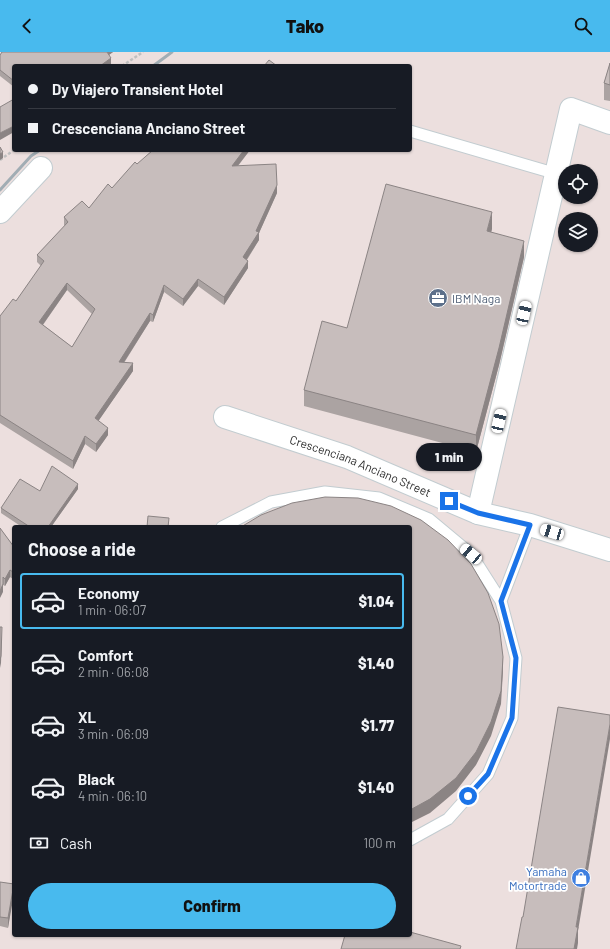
<!DOCTYPE html>
<meta charset="utf-8">
<style>
:root{--surface:#171b24;--page:#20242c;--text:#f1f3f6;--muted:#9ea1a6;--line:#363941;--accent:#48baee}
body{margin:0;font-family:Barlow,sans-serif;background:var(--page);color:var(--text);height:100vh;display:flex;flex-direction:column;font-size:15px;white-space:nowrap}
*{box-sizing:border-box;margin:0}
p{font-size:13px;color:var(--muted)}
.icon{flex:none;width:22px;height:22px;fill:none;stroke:currentColor;stroke-width:2;stroke-linecap:round;stroke-linejoin:round}
.map{position:relative;flex:1;overflow:hidden}
.panel{position:absolute;left:12px;top:473px;width:400px;height:412px;display:flex;flex-direction:column;background:var(--surface);border-radius:4px;box-shadow:0 1px 3px #0004}
.panel>*{flex:none}
.hud{position:absolute;left:12px;top:12px;width:400px;height:88px;border-radius:4px;box-shadow:0 1px 3px #0004;display:grid;align-content:center;height:88px;padding:0 16px;background:var(--surface)}
.tools{position:absolute;left:558px;top:112px;display:grid;gap:8px}
.tools a{display:grid;place-items:center;width:40px;height:40px;border-radius:50%;background:var(--surface);box-shadow:0 1px 3px #0004;font-size:20px}
.end{position:absolute;width:18px;height:18px;margin:-9px;border:5px solid #1a73e8;background:#fff;box-shadow:0 0 0 2px #fff}
.from{border-radius:50%}
.bubble{position:absolute;height:28px;border-radius:14px;background:var(--surface);box-shadow:0 1px 3px #0004;font-size:13px;font-weight:800;line-height:28px;text-align:center}
.car{position:absolute;width:12px;height:24px;margin:-12px -6px;border-radius:5px;box-shadow:0 0 3px 1px #0007;background:linear-gradient(#fff 24%,#345 0 40%,#fff 0 76%,#345 0 86%,#fff 0)}
.hud b{display:flex;align-items:center;gap:14px;height:38px;font-size:15px}
.hud b+b{border-top:1px solid var(--line)}
.hud i{width:10px;height:10px;background:var(--text)}
ul{padding:0;list-style:none}
li{display:flex;align-items:center;gap:12px;height:56px;margin:0 8px 6px;padding:0 8px;border:2px solid transparent;border-radius:4px}
li div{flex:1}
li b{display:block;font-size:15px}
li em{font-style:normal;font-weight:800}
li.on{border-color:var(--accent)}
li>.icon{width:36px;height:36px;stroke-width:1.5}
h2{padding:0 16px;font-size:18px;line-height:48px}
.pay{display:flex;align-items:center;gap:10px;height:44px;padding:0 16px;font-size:15px}
.pay p{margin-inline-start:auto}
.cta{display:flex;gap:8px;margin-top:auto;padding:8px 16px}
.cta a{flex:1;height:46px;border-radius:24px;background:var(--accent);color:#111;font-size:16px;font-weight:800;line-height:46px;text-align:center}
header{display:flex;justify-content:space-between;align-items:center;height:52px;padding:0 16px;background:var(--accent);color:#111;font-size:18px;font-weight:800}
.map>svg:first-child{display:block}
.lines{fill:none;stroke-linecap:round;stroke-linejoin:round}
.service-casing{stroke:#c2ccd0;stroke-width:13}
.minor-casing{stroke:#c2ccd0;stroke-width:24}
.path{stroke:#bfbfbf;stroke-width:2.5;stroke-dasharray:3 2;stroke-linecap:butt}
.service{stroke:#fff;stroke-width:11}
.minor{stroke:#fff;stroke-width:22}
.rail{stroke:#a1adb4;stroke-width:3}
.wall{fill:#aba3a2;fill-rule:evenodd}
.shaded-wall{fill:#8b8484}
.building{fill:#c7bdbc;stroke:#8b8484;fill-rule:evenodd}
.route{stroke:#1a73e8;stroke-width:5}
.labels{text-anchor:middle;dominant-baseline:central;stroke-width:3.5;stroke-linejoin:round;paint-order:stroke}
.service-label{font-size:12px;fill:#4e5e75;stroke:#fff;text-anchor:start}
.street-label{font-size:12px;fill:#2b2b2b;stroke:#fff}
.shop-label{font-size:12px;fill:#366cbe;stroke:#fff;text-anchor:end}
</style>
<header><svg class="icon" aria-label="back" viewBox="0 0 24 24"><path d="M15 5l-7 7 7 7"/></svg>Tako<svg class="icon" aria-label="search" viewBox="0 0 24 24"><circle cx="10" cy="10" r="6"/><path d="M15 15l6 6"/></svg></header>
<div class="map">
<svg width="610" height="897" viewBox="0 0 610 897">
<rect width="100%" height="100%" fill="#ecdfde"/>
<g class="lines">
<defs>
<path id="service" d="M410,79l147,43
M222,475l49,-25 54,-10 54,6 50,21 42,35 30,47 15,57 -4,60 -24,56 -40,45 -38,21
M501,549l29,-76"/>
<g id="minor">
<path d="M0,160l41,-44"/>
<path id="s1" d="M225,365l122,40 131,56 52,12 80,25"/>
<path d="M478,461l93,-404 39,14"/>
</g>
</defs>
<!-- service casing -->
<use href="#service" class="service-casing"/>
<!-- minor casing -->
<use href="#minor" class="minor-casing"/>
<!-- path -->
<path class="path" d="M122,14l21,-14
M0,108l14,-10"/>
<!-- service -->
<use href="#service" class="service"/>
<!-- minor -->
<use href="#minor" class="minor"/>
<!-- rail -->
<path class="rail" d="M153,14l19,-14
M0,138l31,-34 9,-6"/>
</g>
<!-- wall -->
<path class="wall" d="M2,0h111l-4,3 2,9 -97,2v21l-14,-11v-21z
M610,11v38l-6,-1v-17z
M153,98h97l-12,16 39,27 -18,40v7l-12,20 1,8 -24,37 -26,-19 -15,20 -19,-14 -11,30 -3,-1 -26,42 9,8 -35,50 10,14 -12,17 -11,-8 -12,25 -73,-46v-107l16,-15 25,-35 -4,-4v-7l28,-29 -1,-1v-8l25,-9 23,-20zM67,238l25,24 -20,33 -29,-22z
M492,177l-1,3 33,25 -25,108 -23,87 -172,-46v-16l43,-62z
M78,437l-27,38h-29l-21,-14v-5z
M0,476l14,19 -1,32 -3,-2 -5,9 -2,-1v7z
M0,830l14,2 -6,44 -8,-2z"/>
<!-- shaded-wall -->
<path class="shaded-wall" d="M106,0h7l-7,5z
M111,6v6l-3,2h-8z
M14,74v6l-14,8v-7z
M244,98h6l-18,23v-7z
M3,100v6l-3,2v-6z
M277,133v8l-18,40v7l-16,25v-8z
M492,160v17l-5,18v-16z
M524,189v16l-25,108 -23,87v-17z
M248,209v7l-24,37v-8z
M198,227v7l-15,20v-7z
M67,231v7l-28,40v-8z
M164,233v7l-11,30v-7z
M150,261v8l-31,49v-8z
M133,311v8l-38,55v-8z
M108,376v7l-12,17v-8z
M85,384v8l-12,25v-8z
M78,432v5l-27,38h-3z
M10,518v7l-5,9v-7z
M14,518v8l-1,1v-7z
M3,525v15l-3,6v-7z
M2,582l-1,29 -1,5v-8z
M503,605v14l-2,33 -10,32 -15,29 -20,26 -26,22 -20,10v-13z
M610,672v15l-32,192v12l-1,6h-3l2,-22z
M14,833v9l-6,34v-10z"/>
<!-- building -->
<path class="building" d="M2,0h105l4,6 -11,8h-86v15l-14,-11v-15z
M269,8l8,6h-13z
M610,11v22l-6,-2z
M14,47v27l-14,7v-26z
M0,95l3,5 -3,2z
M153,98h91l-12,16 44,-2 1,21 -21,46 3,1 -16,25 5,4 -24,36 -26,-18 -15,20 -19,-14 -11,30 -3,-2 -31,49 14,1 -38,55 13,10 -12,16 -11,-8 -12,25 -73,-46v-99l13,-17 3,2 28,-40 -7,-6 31,-33 -4,-5 18,-16 7,7 19,-24 4,4 23,-26 2,2zM67,231l28,26 -23,38 -33,-25z
M386,132l106,28 -5,19 37,10 -25,107 -23,87 -172,-45 18,-69 25,7z
M52,414l26,18 -30,43h-18l-29,-19 19,-29 20,12z
M325,445l33,1 33,8 30,14 27,20 23,24 17,29 11,31 4,33 -2,34 -10,31 -15,30 -20,26 -26,21 -20,11v-283h-169l20,-12 31,-12z
M148,464l21,2 -1,9h-21z
M0,476l14,19v23l-1,2 -3,-2 -5,9 -2,-2v7l-3,7z
M0,575h2l-1,29 -1,4z
M558,655l52,8v9l-34,203h2l-4,22h-58l6,-32h1z
M0,830l14,2 -6,34 -8,-1z
M410,880l51,14 -1,3h-119l4,-14h65z"/>
<g class="lines">
<!-- route -->
<path class="route" d="M449,449l29,12 52,12 -29,76 15,57 -4,60 -24,56 -20,22"/>
</g>
<!-- icons -->
<defs>
<symbol id="office-disc" viewBox="-11 -11 22 22"><circle r="9.5" fill="#5c6f8a" stroke="#fff"/><path d="M-6-3h4V-5.5h4V-3h4V5H-6ZM-1-4.5V-3h2v-1.5ZM-6 0V1H6V0Z" fill="#fff"/></symbol>
<symbol id="shop-disc" viewBox="-11 -11 22 22"><circle r="9.5" fill="#3f7fe0" stroke="#fff"/><path d="M-5-2.5h2.3a2.7 3.5 0 0 1 5.4 0H5L5.5 6h-11ZM-1.5-2.5h3a1.5 2.3 0 0 0-3 0Z" fill="#fff"/></symbol>
</defs>
<g fill-rule="evenodd">
<use href="#office-disc" x="427" y="235" width="22" height="22"/>
<use href="#shop-disc" x="570" y="815" width="22" height="22"/>
</g>
<g class="labels">
<!-- service labels -->
<g class="service-label">
<text x="452" y="246">IBM Naga</text>
</g>
<!-- street labels -->
<g class="street-label">
<text stroke="none"><textPath href="#s1" startOffset="144">Crescenciana Anciano Street</textPath></text>
</g>
<!-- shop labels -->
<g class="shop-label">
<text x="567" y="819">Yamaha<tspan x="567" dy="14">Motortrade</tspan></text>
</g>
</g>
</svg>
<div class="tools">
<a><svg class="icon" aria-label="locate" viewBox="0 0 24 24"><circle cx="12" cy="12" r="6"/><path d="M12 2v4M12 18v4M2 12h4M18 12h4"/></svg></a>
<a><svg class="icon" aria-label="layers" viewBox="0 0 24 24"><path d="M12 4l9 5-9 5-9-5zM3 14l9 5 9-5"/></svg></a>
</div>
<i class="end from" style="left:468px;top:744px"></i>
<i class="end" style="left:449px;top:449px"></i>
<div class="bubble" style="left:416px;top:391px;width:66px">1 min</div>
<i class="car" style="left:524px;top:261px;rotate:13deg"></i>
<i class="car" style="left:499px;top:369px;rotate:13deg"></i>
<i class="car" style="left:552px;top:480px;rotate:287deg"></i>
<i class="car" style="left:471px;top:502px;rotate:310deg"></i>
<div class="hud">
<b><i class="from"></i>Dy Viajero Transient Hotel</b>
<b><i></i>Crescenciana Anciano Street</b>
</div>
<section class="panel">
<h2>Choose a ride</h2>
<ul>
<li class="on"><svg class="icon" aria-label="car" viewBox="0 0 24 24"><path d="M5 17H2v-5l4-1 3-4h7l3 4 3 1v5h-3M9 17h6M6 11h13"/><circle cx="7" cy="17" r="2"/><circle cx="17" cy="17" r="2"/></svg><div><b>Economy</b><p>1 min · 06:07</p></div><em>$1.04</em></li>
<li><svg class="icon" aria-label="car" viewBox="0 0 24 24"><path d="M5 17H2v-5l4-1 3-4h7l3 4 3 1v5h-3M9 17h6M6 11h13"/><circle cx="7" cy="17" r="2"/><circle cx="17" cy="17" r="2"/></svg><div><b>Comfort</b><p>2 min · 06:08</p></div><em>$1.40</em></li>
<li><svg class="icon" aria-label="car" viewBox="0 0 24 24"><path d="M5 17H2v-5l4-1 3-4h7l3 4 3 1v5h-3M9 17h6M6 11h13"/><circle cx="7" cy="17" r="2"/><circle cx="17" cy="17" r="2"/></svg><div><b>XL</b><p>3 min · 06:09</p></div><em>$1.77</em></li>
<li><svg class="icon" aria-label="car" viewBox="0 0 24 24"><path d="M5 17H2v-5l4-1 3-4h7l3 4 3 1v5h-3M9 17h6M6 11h13"/><circle cx="7" cy="17" r="2"/><circle cx="17" cy="17" r="2"/></svg><div><b>Black</b><p>4 min · 06:10</p></div><em>$1.40</em></li>
</ul>
<div class="pay"><svg class="icon" aria-label="cash" viewBox="0 0 24 24"><path d="M3 7h18v10H3z"/><circle cx="12" cy="12" r="2"/></svg>Cash<p>100 m</p></div>
<div class="cta"><a>Confirm</a></div>
</section>
</div>
